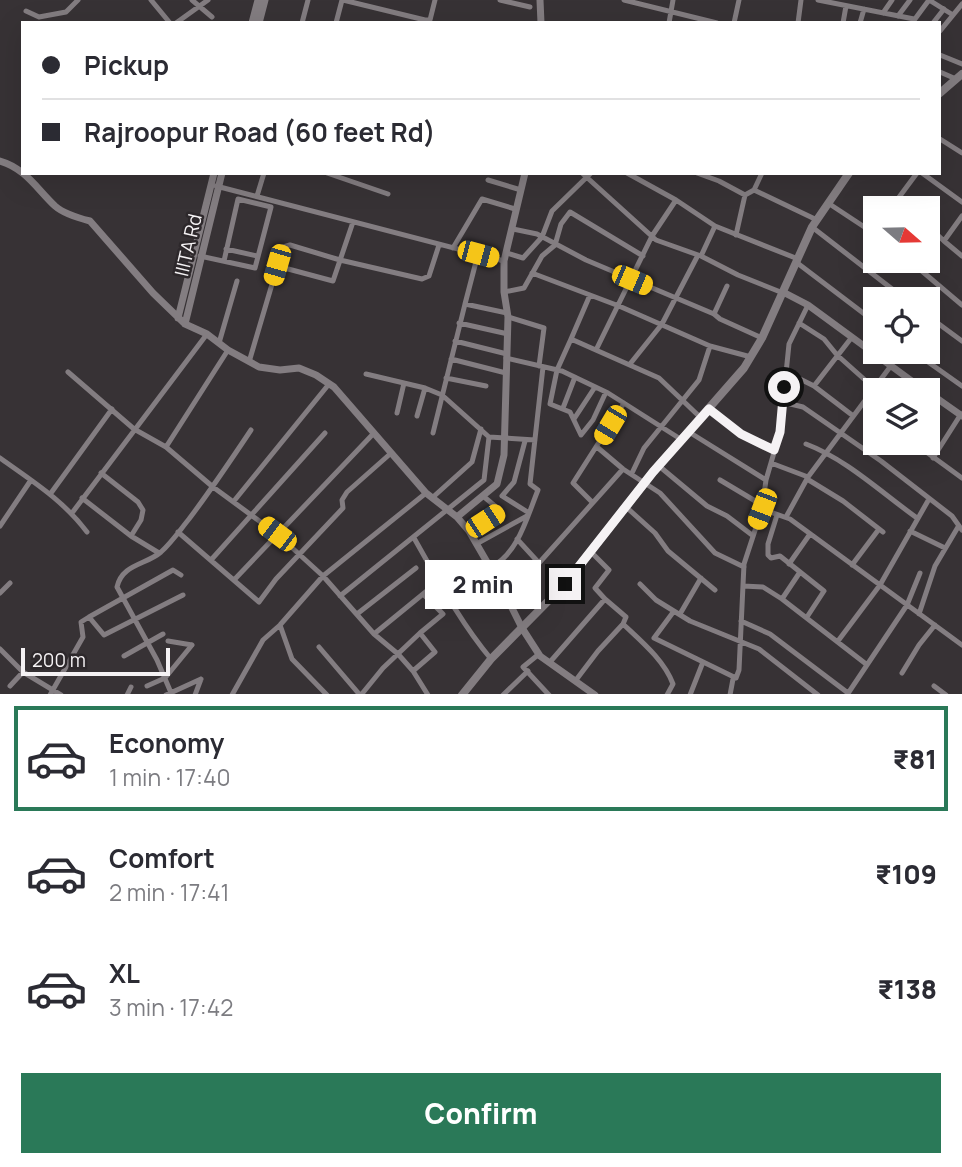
<!DOCTYPE html>
<meta charset="utf-8">
<style>
:root{--surface:#fff;--page:#f2f2f3;--text:#2b2b33;--muted:#7c7c81;--line:#e1e1e2;--accent:#2a7958}
body{margin:0;font-family:Manrope,sans-serif;background:var(--page);color:var(--text);height:100vh;display:flex;flex-direction:column;font-size:26px;white-space:nowrap}
*{box-sizing:border-box;margin:0}
p{font-size:23px;color:var(--muted)}
.icon{flex:none;width:38px;height:38px;fill:none;stroke:currentColor;stroke-width:2;stroke-linecap:round;stroke-linejoin:round}
.map{position:relative;height:694px;overflow:hidden}
.drawer{display:flex;flex-direction:column;background:var(--surface);flex:1}
.drawer>*{flex:none}
.hud{position:absolute;left:21px;top:21px;width:920px;height:154px;border-radius:0px;box-shadow:0 7px 28px #0002;display:grid;align-content:center;height:154px;padding:0 21px;background:var(--surface)}
.needle{width:46px;rotate:110deg}
.controls{position:absolute;left:863px;top:196px;display:grid;gap:14px}
.controls a{display:grid;place-items:center;width:77px;height:77px;border-radius:0px;background:var(--surface);box-shadow:0 7px 28px #0002;font-size:35px}
.scale{position:absolute;left:21px;bottom:18px;width:149px;box-sizing:border-box;padding-left:7px;border:4px solid #f5f2f4;border-top:0;font-size:19px;line-height:24px;white-space:nowrap;color:#f5f2f4;-webkit-text-stroke:5px #2d282b;paint-order:stroke}
.end{position:absolute;width:32px;height:32px;margin:-16px;border:9px solid #f5f2f4;background:#111;box-shadow:0 0 0 4px #111}
.from{border-radius:50%}
.bubble{position:absolute;height:49px;border-radius:0px;background:var(--surface);box-shadow:0 7px 28px #0002;font-size:23px;font-weight:800;line-height:49px;text-align:center}
.car{position:absolute;width:21px;height:42px;margin:-21px -10px;border-radius:9px;box-shadow:0 0 5px 2px #0007;background:linear-gradient(#f5c518 24%,#345 0 40%,#f5c518 0 76%,#345 0 86%,#f5c518 0)}
.hud b{display:flex;align-items:center;gap:24px;height:66px;font-size:26px}
.hud b+b{border-top:2px solid var(--line)}
.hud i{width:18px;height:18px;background:var(--text)}
ul{padding:12px 0 0;list-style:none}
li{display:flex;align-items:center;gap:21px;height:105px;margin:0 14px 10px;padding:0 7px;border:4px solid transparent;border-radius:0px}
li div{flex:1}
li b{display:block;font-size:26px}
li em{font-style:normal;font-weight:800}
li.on{border-color:var(--accent)}
li>.icon{width:63px;height:63px;stroke-width:1.5}
.button{display:flex;gap:14px;margin-top:auto;padding:14px 21px}
.button a{flex:1;height:80px;border-radius:0px;background:var(--accent);color:#fff;font-size:28px;font-weight:800;line-height:80px;text-align:center}
.map>svg:first-child{display:block}
.lines{fill:none;stroke-linecap:round;stroke-linejoin:round}
.minor{stroke:#837d81;stroke-width:5}
.tertiary{stroke:#837d81;stroke-width:7}
.secondary{stroke:#837d81;stroke-width:8}
.route{stroke:#f5f2f4;stroke-width:9}
.labels{text-anchor:middle;dominant-baseline:central;stroke-width:5;stroke-linejoin:round;paint-order:stroke}
.street-label{font-size:19px;fill:#f5f2f4;stroke:#2d282b}
</style>
<div class="map">
<svg width="962" height="695" viewBox="0 0 962 695">
<rect width="100%" height="100%" fill="#373235"/>
<g class="lines">
<!-- minor -->
<path class="minor" d="M151,0l19,23
M192,0l20,17
M343,0l82,20h5l5,-20
M500,0l30,7
M624,0l93,23
M818,0l96,19
M929,0l24,15
M26,11l13,6 27,-5 12,-12
M883,13l9,-13
M898,16l12,-16
M176,23l32,-23
M302,23l6,-23
M336,23l6,-23
M669,23l4,-23
M734,23l5,-23
M798,23l3,-23
M843,23l3,-17
M860,23l4,-14
M912,23l17,-23
M933,23l11,-14
M940,31l22,-27
M940,55l22,9
M940,72l16,7
M940,139l22,14
M327,173l61,21
M582,173l74,67 45,16 37,19 45,18
M627,173l49,27 39,26 83,33
M697,173l22,8 26,14 9,-5 63,30
M922,173l40,29
M488,180l33,10
M216,186l288,75
M754,190l8,-17
M257,196l7,-23
M895,202l9,6
M828,203l47,31
M891,208l26,-35
M872,210l3,2
M962,216l-18,25 18,15
M928,226l16,15
M812,227l93,72
M513,229l24,5 49,26 128,54 6,5 42,19
M736,235l9,-40
M453,248l29,-49 33,10
M226,249l31,7
M507,253l16,5 19,-21 10,-26 39,-38
M200,256l55,12 16,-61 -33,-8 -14,62
M701,256l14,-30
M910,261l52,44
M796,262l79,60
M277,266l56,15 20,-59
M532,273l87,33 91,40 41,11
M504,292l20,-4 18,-32 13,-11 6,-21 9,-12 73,44
M590,295l-19,44 88,39 42,40
M465,304l13,-50
M714,314l13,-28
M928,316l34,25
M508,317l36,11 -5,38
M459,323l49,11
M799,323l25,16 13,16 37,33
M571,339l-14,31 -7,34 20,8 11,23 12,-15 13,-28
M455,341l52,13
M219,343l18,-62
M596,350l56,-114 24,-36
M914,352l48,34
M506,358l56,13 46,22 74,47
M451,359l55,14
M249,362l34,-115 7,-2 50,15 82,19 7,-3 10,-31
M630,364l32,-40 36,-69
M68,372l66,57 32,18 47,40 64,47 46,42 51,58 24,20 15,17 15,24
M786,372l28,14 38,29
M366,374l59,14 17,7 47,42 46,3
M446,378l40,8
M814,386l38,-49
M867,396l8,8
M782,402l21,5 78,54 71,55 10,14
M563,408l12,-31
M709,409l32,25 33,16
M397,413l7,-30
M417,416l8,-28
M574,419l21,-32
M689,432l77,48
M433,433l32,-129 42,9
M525,441l-11,41 -12,14 27,17
M914,443l48,35
M806,444c40,15 76,49 111,74
M166,447l62,-97
M597,447l26,22 37,24 55,60 29,14
M0,458c32,23 63,42 87,74
M933,458l28,-44
M771,463l37,14
M659,466l48,40 20,10 25,19
M101,473l37,29 5,8 -2,10 -10,16
M632,473l12,-25 55,-68 11,-34
M807,479l36,22 40,31
M720,480l42,25
M51,493l61,-84
M82,498l49,38 28,17
M432,498l40,-36 9,-33
M234,501l95,-117
M592,502l-19,-19 51,-80
M626,507l29,26 13,18 47,39
M762,509l28,10 172,126
M72,513l135,-179
M777,515l-9,29v11l3,3 9,-2 44,35 -17,26
M786,517l22,-40 82,-110
M0,526l31,-46
M469,531l32,-20 -18,-15
M910,531l35,17
M178,532l81,70 17,-23 67,-71 -1,-8 5,-8 43,-38
M414,538c24,42 46,84 77,121
M517,539l22,24
M478,543l49,-27
M591,552l18,18 -14,18 10,11
M211,560l114,-127
M789,564l21,-30
M852,565l27,-36
M491,567c27,-13 36,-50 47,-77l-8,-6 13,-117
M181,575l-8,-5 -84,47 15,18 79,-40
M234,580l139,-146
M640,584l16,16 34,21 69,28 59,46
M743,586l20,1 19,12 84,65
M0,593l10,-10
M504,594l18,-8 17,-23 84,-94
M340,596l144,-116 5,-43
M782,599l18,-27
M674,611l-20,27 82,40
M357,614l59,-46
M680,614l21,-36
M919,614l16,-48 23,-39
M741,621l29,13 78,59
M280,625l12,34 35,36
M374,634l65,-53
M168,641l24,4
M838,641l42,-56 49,-86
M319,647l41,48
M0,649l23,23
M539,654l-16,13 26,28
M124,656l39,-22
M550,662l55,-63 21,18 -3,7
M413,671l22,-19 -15,-19 23,-19 -20,-20
M902,673l17,-28 16,-20
M576,680l22,-29 25,-27c18,17 41,36 50,60l-6,11
M10,686l13,-14 38,23
M147,686l18,-8 27,-33
M934,686l12,9
M50,695l33,-58 -2,-15 8,-5
M127,695l4,-8
M166,695l35,-16
M172,695l-15,-35 -40,-73c5,-23 29,-22 44,-35 11,-10 19,-22 28,-33 22,-29 42,-59 62,-89
M195,695l6,-16
M232,695l31,-55 17,-15 43,-49 103,-83
M361,695l22,-27 37,-35
M503,695l25,-24
M690,695l13,-33
M730,695l3,-16 3,-1 3,-8 5,-106 18,-55 4,-29 14,-48 9,-88 19,-39
M847,695l60,-90 13,-32"/>
<!-- tertiary -->
<path class="tertiary" d="M540,0l1,23
M252,23l6,-23
M259,23l6,-23
M0,161c25,7 37,28 55,45 9,8 23,12 35,15l63,72 32,31 22,10 21,16 31,17 21,3 19,-2 17,7 18,12 92,106 31,24 12,14 33,57 20,40 18,28 55,39
M783,292l25,13 116,85
M178,318l36,-145
M185,324l37,-151
M928,392l34,24
M457,517l40,-33 7,-29 4,-138 -4,-25v-31l21,-88"/>
<!-- secondary -->
<path class="secondary" d="M940,93l22,-19
M462,695l29,-36 74,-75 88,-112 91,-104 18,-30 50,-111 37,-54"/>
</g>
<g class="lines">
<!-- route -->
<path class="route" d="M565,584l88,-112 56,-63 32,25 33,16 6,-18 4,-45"/>
</g>
<g class="labels">
<!-- street labels -->
<g class="street-label">
<text transform="translate(188 245) rotate(-77)">IIITA Rd</text>
</g>
</g>
</svg>
<div class="controls">
<a><svg class="needle" viewBox="-14 -14 28 28"><path d="M0-13l5 13h-10z" fill="#e53935"/><path d="M0 13l5-13h-10z" fill="#7c7c81"/></svg></a>
<a><svg class="icon" aria-label="locate" viewBox="0 0 24 24"><circle cx="12" cy="12" r="6"/><path d="M12 2v4M12 18v4M2 12h4M18 12h4"/></svg></a>
<a><svg class="icon" aria-label="layers" viewBox="0 0 24 24"><path d="M12 4l9 5-9 5-9-5zM3 14l9 5 9-5"/></svg></a>
</div>
<div class="scale">200 m</div>
<i class="end from" style="left:784px;top:387px"></i>
<i class="end" style="left:565px;top:584px"></i>
<div class="bubble" style="left:425px;top:560px;width:116px">2 min</div>
<i class="car" style="left:478px;top:254px;rotate:105deg"></i>
<i class="car" style="left:277px;top:265px;rotate:196deg"></i>
<i class="car" style="left:632px;top:280px;rotate:113deg"></i>
<i class="car" style="left:610px;top:425px;rotate:211deg"></i>
<i class="car" style="left:762px;top:509px;rotate:201deg"></i>
<i class="car" style="left:485px;top:521px;rotate:57deg"></i>
<i class="car" style="left:277px;top:534px;rotate:307deg"></i>
<div class="hud">
<b><i class="from"></i>Pickup</b>
<b><i></i>Rajroopur Road (60 feet Rd)</b>
</div>
</div>
<section class="drawer">
<ul>
<li class="on"><svg class="icon" aria-label="car" viewBox="0 0 24 24"><path d="M5 17H2v-5l4-1 3-4h7l3 4 3 1v5h-3M9 17h6M6 11h13"/><circle cx="7" cy="17" r="2"/><circle cx="17" cy="17" r="2"/></svg><div><b>Economy</b><p>1 min · 17:40</p></div><em>₹81</em></li>
<li><svg class="icon" aria-label="car" viewBox="0 0 24 24"><path d="M5 17H2v-5l4-1 3-4h7l3 4 3 1v5h-3M9 17h6M6 11h13"/><circle cx="7" cy="17" r="2"/><circle cx="17" cy="17" r="2"/></svg><div><b>Comfort</b><p>2 min · 17:41</p></div><em>₹109</em></li>
<li><svg class="icon" aria-label="car" viewBox="0 0 24 24"><path d="M5 17H2v-5l4-1 3-4h7l3 4 3 1v5h-3M9 17h6M6 11h13"/><circle cx="7" cy="17" r="2"/><circle cx="17" cy="17" r="2"/></svg><div><b>XL</b><p>3 min · 17:42</p></div><em>₹138</em></li>
</ul>
<div class="button"><a>Confirm</a></div>
</section>
